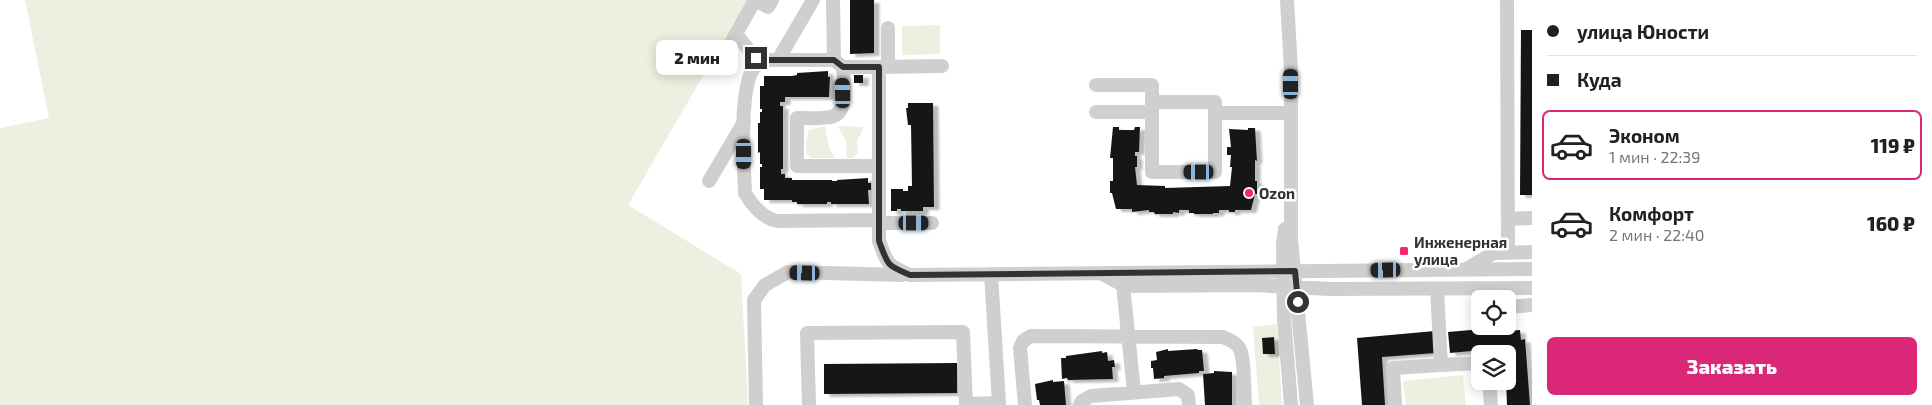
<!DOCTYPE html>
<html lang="ru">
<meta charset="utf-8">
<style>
:root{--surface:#fff;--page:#f6f6f6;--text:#202124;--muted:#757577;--line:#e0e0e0;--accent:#db2777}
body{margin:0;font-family:"Exo 2",sans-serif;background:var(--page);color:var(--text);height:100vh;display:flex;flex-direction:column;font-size:19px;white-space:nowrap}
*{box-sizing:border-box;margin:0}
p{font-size:16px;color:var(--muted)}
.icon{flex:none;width:28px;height:28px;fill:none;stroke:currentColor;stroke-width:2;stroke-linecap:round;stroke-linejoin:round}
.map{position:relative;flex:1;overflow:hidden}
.panel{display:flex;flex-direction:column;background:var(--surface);width:400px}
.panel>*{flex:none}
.guide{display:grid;align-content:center;height:110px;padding:0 15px;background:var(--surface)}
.controls{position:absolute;left:1471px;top:290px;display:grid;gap:10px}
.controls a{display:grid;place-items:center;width:45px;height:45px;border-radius:8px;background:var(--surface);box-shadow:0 2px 12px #0003;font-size:25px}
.end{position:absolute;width:22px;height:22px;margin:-11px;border:6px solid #323232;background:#fff;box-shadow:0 0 0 2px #fff}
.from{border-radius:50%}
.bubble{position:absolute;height:35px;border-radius:8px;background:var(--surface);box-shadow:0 2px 12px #0003;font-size:16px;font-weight:800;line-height:35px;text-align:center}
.car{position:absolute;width:15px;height:30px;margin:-15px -8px;border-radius:6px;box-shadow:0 0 4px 1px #0007;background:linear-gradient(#222 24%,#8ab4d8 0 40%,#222 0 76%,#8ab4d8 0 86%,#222 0)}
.guide b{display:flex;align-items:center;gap:18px;height:48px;font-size:19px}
.guide b+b{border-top:1px solid var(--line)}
.guide i{width:12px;height:12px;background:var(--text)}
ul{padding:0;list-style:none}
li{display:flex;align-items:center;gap:15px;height:70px;margin:0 10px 8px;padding:0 5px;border:2px solid transparent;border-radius:8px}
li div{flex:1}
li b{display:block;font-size:19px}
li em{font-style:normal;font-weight:800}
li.on{border-color:var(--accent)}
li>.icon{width:45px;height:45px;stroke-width:1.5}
.button{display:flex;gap:10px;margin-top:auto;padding:10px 15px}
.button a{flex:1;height:58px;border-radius:8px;background:var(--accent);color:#fff;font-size:20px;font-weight:800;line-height:58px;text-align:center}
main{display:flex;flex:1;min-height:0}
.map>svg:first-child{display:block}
.green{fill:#ecf0e0}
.building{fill:#191919;filter:url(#shadow)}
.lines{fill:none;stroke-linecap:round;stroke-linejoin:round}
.minor{stroke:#cfcfcf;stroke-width:14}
.route{stroke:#323232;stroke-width:6}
.poi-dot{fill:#f52969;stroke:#fff;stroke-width:2}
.labels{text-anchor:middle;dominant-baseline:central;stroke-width:5;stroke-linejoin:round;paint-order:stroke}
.poi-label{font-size:15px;font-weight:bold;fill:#323232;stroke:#fff;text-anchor:start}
</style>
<main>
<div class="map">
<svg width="1532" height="405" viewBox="0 0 1532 405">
<defs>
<filter id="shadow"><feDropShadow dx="5.5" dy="3" stdDeviation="1" flood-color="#0004"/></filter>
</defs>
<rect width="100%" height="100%" fill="#fff"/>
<!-- green -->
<path class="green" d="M25,0h722l-119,205 113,69 7,131h-748v-277l49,-10z
M940,25v29l-38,1v-29z
M825,126l4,22 7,10h-25l-5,-5v-12l3,-11z
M838,126l26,1 -7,14 1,12 -5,5h-6l-1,-17z
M1277,324l5,81h-23l-6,-78z
M1463,375l3,30h-60l-3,-24z"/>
<!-- building -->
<path class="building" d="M850,0h24v53l-24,1z
M1521,30h11v165h-12z
M828,71v6h2l-1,20h-44v5h-5v4h3v63h-2v5h4v4h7v2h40v1h5v-1l31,-2v5h3v7h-3l1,14h-38v-2h-4v2h-30v-2h-5v-2h-28v-11h-4v-22h2v-3h-2v-12l-2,1v-30h2v-11h2v-3h-2v-23h4v-10h28l5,-1v-2z
M854,75h9v8h-9z
M908,103h25l1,104h-11v4h-22v-2h-4v2h-6v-22h12v2h5v-5h4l-1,-61h-3l-2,-17h2z
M1113,127h6v3h15l1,-3h5l-1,25h-4v4h2v11h-2l2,18 28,1v2l65,-2 2,-19h-2l1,-12h-4v-8h4l-2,-18 19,1v-2h7l2,33 -2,-1v21h2v13h-2l-4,16h-16v2h-6v-2h-10v3h-6v1h-19v-1h-5v-3h-10v3l-6,-1v2h-18l-1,-2h-5v-2l-17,2v-3h-16l-4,-16h-2v-12h3v-23h-3z
M1494,328v4l26,-2 1,10 4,-1 5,66h-23l-1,-24h2v-27h-5v-6l-53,5 -2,-21z
M1435,331l1,22 -54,4 3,48h-23l-5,-67z
M1274,337l1,17h-12l-1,-16z
M1168,349v2l29,-2 1,1h4l2,21h-5v2l-35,3v2l-10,1 -1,-11h-2v-7l6,-1 -1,-8z
M1102,351v2l5,-1 1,9 6,-1 1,7h-3l1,12 -45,1 -1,-2 -5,1 -1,-21h5v-2z
M957,363v30l-133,1v-30z
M1214,371l18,1v33h-27l-2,-31 11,-1z
M1053,380v2l11,-1 2,24h-26l-1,-5h-2l-2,-16z"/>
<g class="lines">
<!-- minor -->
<path class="minor" d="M756,0l12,7 4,-7
M833,0l1,60
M1287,0l4,70v170l16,165
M1507,0l1,252
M888,28v39
M736,34l23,29
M725,53l30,-53
M778,60l35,-60
M942,66l-63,1v174c9,24 8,24 31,34l622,-6
M843,67l-9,-7h-71c-5,4 -8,6 -11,11 -13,25 -8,92 -7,122 7,12 18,25 32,28l102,-1
M879,67h-36c0,15 7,47 -13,50 -10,2 -23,1 -33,1v48h82
M1096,85h56v17
M1096,112h56
M1215,113v-11h-63v70h63v-59h76
M709,181l35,-59
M1509,219l23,-1
M879,223h53
M1285,229l-2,14 1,76 7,86
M1466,269l28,-16 38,-1
M1103,274l20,11 8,1 122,-1 78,4 201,-1
M1123,285l11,107
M1508,307l24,-2
M1441,365l39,-2
M1489,381l2,24
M966,404l33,-1 -8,-129
M756,405l-2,-105 11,-15 23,-13 114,3
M809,405l-2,-72 156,-1 3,73
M1025,405l-5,-57 3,-7 8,-5 192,1c8,3 16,7 18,15 4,15 3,37 4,53
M1080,405l2,-4 9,-5 88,-7 9,6 1,10
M1395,405l-2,-37 48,-3 -4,-76"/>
</g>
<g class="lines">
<!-- route -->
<path class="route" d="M756,58l3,5 4,-3h71l9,7h36v174c9,24 7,24 31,34l385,-4 3,31"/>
</g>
<!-- markers -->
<g class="poi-dot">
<circle cx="1249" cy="193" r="5"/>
<rect x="1399" y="246" width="10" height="10" rx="2.5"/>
</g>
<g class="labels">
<!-- poi labels -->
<g class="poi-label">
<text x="1259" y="193">Ozon</text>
<text x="1414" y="242">Инженерная<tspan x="1414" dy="17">улица</tspan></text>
</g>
</g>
</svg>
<div class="controls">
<a><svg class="icon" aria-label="locate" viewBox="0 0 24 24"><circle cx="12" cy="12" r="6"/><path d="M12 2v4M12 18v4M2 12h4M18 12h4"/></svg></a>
<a><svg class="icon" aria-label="layers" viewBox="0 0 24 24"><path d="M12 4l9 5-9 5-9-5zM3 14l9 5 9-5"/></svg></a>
</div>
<i class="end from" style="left:1298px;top:302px"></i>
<i class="end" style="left:756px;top:58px"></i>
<div class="bubble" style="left:656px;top:40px;width:82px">2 мин</div>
<i class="car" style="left:1291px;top:84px;rotate:0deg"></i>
<i class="car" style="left:843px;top:93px;rotate:359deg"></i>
<i class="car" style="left:744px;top:154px;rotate:180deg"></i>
<i class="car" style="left:1199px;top:172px;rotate:270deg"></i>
<i class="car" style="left:914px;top:223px;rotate:90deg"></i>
<i class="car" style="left:1386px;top:270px;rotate:269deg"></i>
<i class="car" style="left:805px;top:273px;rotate:271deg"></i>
</div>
<section class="panel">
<div class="guide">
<b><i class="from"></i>улица Юности</b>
<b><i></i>Куда</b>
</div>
<ul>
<li class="on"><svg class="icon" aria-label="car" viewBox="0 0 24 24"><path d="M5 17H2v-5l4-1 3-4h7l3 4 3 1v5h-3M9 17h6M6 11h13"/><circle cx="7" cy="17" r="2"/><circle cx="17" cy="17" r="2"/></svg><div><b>Эконом</b><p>1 мин · 22:39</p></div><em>119 ₽</em></li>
<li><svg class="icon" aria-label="car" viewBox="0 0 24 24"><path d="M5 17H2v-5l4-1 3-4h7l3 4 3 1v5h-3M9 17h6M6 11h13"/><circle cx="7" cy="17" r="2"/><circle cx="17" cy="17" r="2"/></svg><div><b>Комфорт</b><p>2 мин · 22:40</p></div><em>160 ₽</em></li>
</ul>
<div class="button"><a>Заказать</a></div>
</section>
</main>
